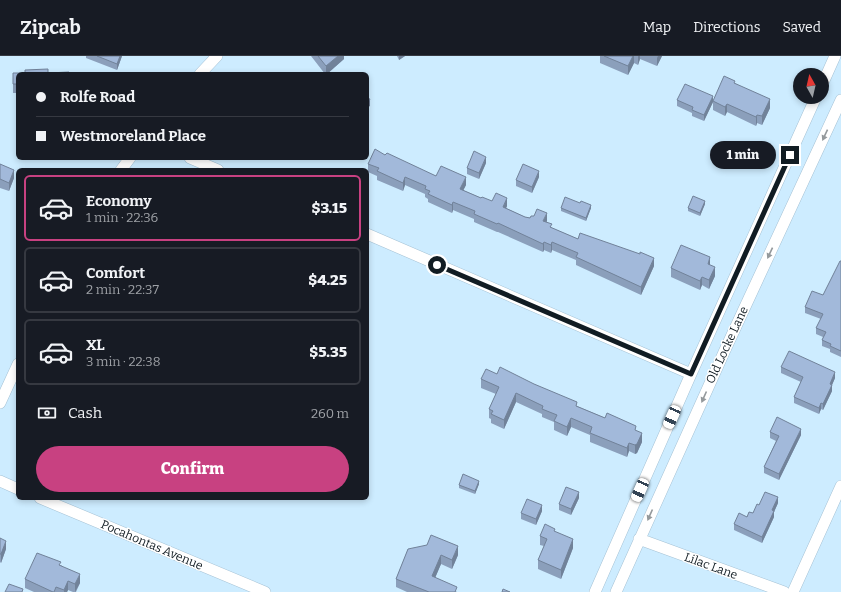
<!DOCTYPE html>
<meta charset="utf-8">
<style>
:root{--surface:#171b24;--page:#20242c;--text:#f1f3f6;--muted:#9ea1a6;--line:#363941;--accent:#c84181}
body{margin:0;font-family:Bitter,serif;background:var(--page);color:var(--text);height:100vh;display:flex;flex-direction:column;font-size:15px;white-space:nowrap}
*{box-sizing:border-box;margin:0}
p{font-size:13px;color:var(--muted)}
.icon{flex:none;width:22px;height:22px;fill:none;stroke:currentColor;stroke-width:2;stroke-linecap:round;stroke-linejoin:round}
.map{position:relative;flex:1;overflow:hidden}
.drawer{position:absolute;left:16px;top:112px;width:353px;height:332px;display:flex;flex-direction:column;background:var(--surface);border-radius:6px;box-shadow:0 2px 6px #0003}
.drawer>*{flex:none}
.banner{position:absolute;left:16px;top:16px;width:353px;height:88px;border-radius:6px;box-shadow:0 2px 6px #0003;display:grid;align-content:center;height:88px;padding:0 20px;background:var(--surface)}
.needle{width:26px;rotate:352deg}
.controls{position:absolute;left:793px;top:12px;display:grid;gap:8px}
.controls a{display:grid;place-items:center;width:36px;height:36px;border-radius:50%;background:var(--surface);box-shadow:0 2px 6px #0003;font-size:20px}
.end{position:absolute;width:18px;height:18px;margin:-9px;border:5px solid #111c23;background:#fff;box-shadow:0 0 0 2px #fff}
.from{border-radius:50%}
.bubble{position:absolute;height:28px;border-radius:14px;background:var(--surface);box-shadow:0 2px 6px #0003;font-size:13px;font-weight:800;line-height:28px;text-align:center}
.car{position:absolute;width:12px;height:24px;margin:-12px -6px;border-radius:5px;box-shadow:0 0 3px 1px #0007;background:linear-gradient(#fff 24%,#345 0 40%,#fff 0 76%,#345 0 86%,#fff 0)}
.banner b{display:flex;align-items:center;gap:14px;height:38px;font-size:15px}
.banner b+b{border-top:1px solid var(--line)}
.banner i{width:10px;height:10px;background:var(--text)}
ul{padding:7px 0 0;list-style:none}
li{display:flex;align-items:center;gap:12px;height:66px;margin:0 8px 6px;padding:0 12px;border:2px solid var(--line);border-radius:6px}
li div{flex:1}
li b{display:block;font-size:15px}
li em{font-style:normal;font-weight:800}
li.active{border-color:var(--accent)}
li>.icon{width:36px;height:36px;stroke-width:1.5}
.pay{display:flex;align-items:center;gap:10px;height:44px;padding:0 20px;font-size:15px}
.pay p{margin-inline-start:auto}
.cta{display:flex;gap:8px;margin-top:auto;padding:8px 20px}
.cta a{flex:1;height:46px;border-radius:24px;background:var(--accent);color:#fff;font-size:16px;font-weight:800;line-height:46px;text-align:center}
header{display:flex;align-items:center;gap:24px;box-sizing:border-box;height:56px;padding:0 20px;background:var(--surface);border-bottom:1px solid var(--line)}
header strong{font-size:19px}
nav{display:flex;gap:22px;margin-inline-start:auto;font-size:14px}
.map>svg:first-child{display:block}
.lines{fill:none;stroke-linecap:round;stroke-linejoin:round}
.minor-casing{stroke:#a5c2d5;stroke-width:12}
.minor{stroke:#fff;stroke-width:11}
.wall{fill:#8b9fbb}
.shaded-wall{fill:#718299}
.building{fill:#a2b9da;stroke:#718299}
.oneway{fill:#94999c}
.route{stroke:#111c23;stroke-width:5}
.labels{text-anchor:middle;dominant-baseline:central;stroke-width:3;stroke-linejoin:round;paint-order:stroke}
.street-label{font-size:12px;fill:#111c23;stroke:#fff}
</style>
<header>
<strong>Zipcab</strong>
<nav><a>Map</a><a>Directions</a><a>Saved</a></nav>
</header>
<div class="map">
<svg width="841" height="536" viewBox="0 0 841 536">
<rect width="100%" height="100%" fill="#cdecff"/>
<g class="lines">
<defs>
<path id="minor" d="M200,18l17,-18
M822,29l13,-29
M190,102l28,12
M121,114l9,-12
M367,178l324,140
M0,347l18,-39
M0,425l18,8
M40,442l225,94
M639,483l145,53
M595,536l96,-218 125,-277
M616,536l109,-242 116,-250
M793,536l48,-106"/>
</defs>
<!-- minor casing -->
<use href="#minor" class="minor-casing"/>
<!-- minor -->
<use href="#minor" class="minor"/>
</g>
<!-- wall -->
<path class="wall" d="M86,0h36l-5,14 -31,-12z
M311,0h33v3l-17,15h-2z
M397,0h8l-6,4z
M600,0h62l-5,10 -17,-7 -2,6 -4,-2 -6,12 -28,-12z
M48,13l-30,5v19h-5v-20h12z
M735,27l35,25 -8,17 -5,-2 -1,3 -29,-14 -2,4 -12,-6v-9z
M677,44l36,2 -9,19 -12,-5v-3l-15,-7z
M385,99l51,21 30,9 -3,5 18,8 26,8 -1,2 19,9 22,4 -1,1 6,6 26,11 76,27 -13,29 -65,-30v-5l-24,-10 -1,3 -7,-3 -1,2 -45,-20h-1l-23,-10v-3l-21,-9 -1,3 -24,-11v-3l-3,-2v-3l-20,-9 -2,6 -26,-11v-4l-9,-4v-8z
M486,107l-7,16 -12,-5v-6z
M0,108l14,14 -5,13 -9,-3z
M539,121l-7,16 -16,-7v-6z
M705,148l-5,12 -12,-5v-3z
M561,152h30l-5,13 -25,-10z
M841,205v96l-11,-5v-3l-8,-3v-6l1,-3 -7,-3v-6l5,-9 -16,-6v-6l18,-12z
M710,209l5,11 -6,13 -7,-4 -2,5 -29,-13v-9z
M781,311l54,11 -3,7v6l-9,19 -2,-1 -2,5 -25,-11v-6l7,-15 -20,-9z
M497,318l80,32 59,25 6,11 -5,11 -2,1 -6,-3 -2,6 -37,-15v-7l-19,-8 -4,9 -13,-6v-8l-12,-5v-3l-26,-12 -12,27 -13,-6v-4l-2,-1v-9l7,-15 -15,-6v-9z
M770,376l31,3 -22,45 -15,-7v-6l12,-26 -6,-3z
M479,428l-4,10 -16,-6v-3z
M579,442l-8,17 -12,-5v-6z
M778,447l-4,9v5l-12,26 -28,-13v-6l19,-11 6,-8z
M542,455l-6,14 -15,-6v-6z
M555,476l18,16 -12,31 -23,-10v-9l6,-14 -4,-1v-9z
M0,482l6,11 -5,14 -1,-1z
M408,493l50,6 -6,14 -11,-5 -6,14 22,14h-50l-11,-5v-8z
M61,509l19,18 -4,9h-3l-5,-2 -1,2h-33l-9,-4v-9z"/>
<!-- shaded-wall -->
<path class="shaded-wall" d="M120,0h2l-5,14v-6z
M338,0h6v3l-17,15h-1v-8z
M399,0h6l-6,4z
M633,0h1v7l-6,12v-9z
M638,0h2v3l-2,6z
M658,0h4l-5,10v-8z
M713,40v6l-9,19v-6z
M770,43v9l-8,17v-9z
M370,44v6l-3,2v-6z
M727,48v8l-2,4v-9z
M757,59v8l-1,3v-9z
M486,101v6l-7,16v-6z
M14,114v8l-5,13v-8z
M539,115v6l-7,16v-6z
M405,121v8l-2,6v-8z
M466,121v8l-6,12v-8z
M507,142v8l-4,9v-8z
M705,145v3l-5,12v-3z
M453,146v8l-1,3v-8z
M591,149v3l-5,13v-3z
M547,157v8l-4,8v-8z
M544,186v8l-1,2v-8z
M552,186v8l-1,3v-8z
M710,201v9l-2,-2z
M654,202v8l-13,29v-8z
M715,211v9l-6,13v-9z
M702,221v8l-2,5v-9z
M835,316v6l-3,7v6l-9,19v-6l7,-20z
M516,337v9l-12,27v-9z
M821,347v6l-2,5v-6z
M571,362v9l-4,9v-9z
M801,373v6l-22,45v-6z
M642,377v9l-5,11 -2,1v-9z
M629,387v8l-2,6v-9z
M479,425v3l-4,10v-3z
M579,436v6l-8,17v-6z
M778,441v6l-4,9v5l-12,26v-6l10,-27z
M542,449v6l-6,14v-6z
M573,483v9l-12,31v-9z
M6,485v8l-5,14v-9z
M458,490v9l-6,14v-9z
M441,499v9l-9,21v-9z
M80,518v9l-5,9v-8z
M68,525v9l-1,2h-3v-2z"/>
<!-- building -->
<path class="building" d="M97,0h23l-3,8z
M318,0h20l-12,10z
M604,0h29l-5,10z
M48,13v4l21,-1v2h-51v10h-5v-11h12v-3z
M724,20l11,5 -1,2 36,16 -8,17 -5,-1 -1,2 -29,-13 -2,3 -12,-6z
M685,28l28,12 -9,19 -12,-5 1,-3 -16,-7z
M367,39l3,5 -3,2z
M375,93l10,6 2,-2 49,23 5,-10 25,11 -6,12 21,9 1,-1 10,4 4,-8 11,5 -4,9 22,10 5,1 1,-2h3l3,-7 10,4 -4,8 9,3 -2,3 28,12 2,-6 60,21v-2l14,6 -13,29 -65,-30 2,-4 -26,-11 -1,3 -7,-3 -1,2 -45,-21 -1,1 -23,-10 1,-3 -22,-9 -1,3 -24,-11 2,-3 -5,-2 1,-3 -21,-9 -2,6 -26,-12 2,-3 -11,-4z
M474,95l12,6 -7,16 -12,-5z
M0,108l14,6 -5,13 -9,-4z
M523,108l16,7 -7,16 -16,-7z
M693,140l12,5 -5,12 -12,-5z
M565,141l15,6 1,-2 10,4 -5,13 -25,-10z
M681,189l29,12 -2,7 7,3 -6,13 -7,-3 -2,4 -29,-13z
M840,205h1v90l-11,-5 1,-2 -9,-4 4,-8 -10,-4 7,-14 -18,-7 7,-16 11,4z
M789,295l46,21 -5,12 2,1 -9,19 -2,-1 -2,5 -25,-11 9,-20 -22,-10z
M500,311l34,17 43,18 -1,4 29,12 2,-5 29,13 -1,4 7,3 -5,11 -2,1 -6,-2 -2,5 -37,-15 2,-6 -21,-9 -4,9 -13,-6 3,-6 -15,-6 1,-3 -27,-13 -12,27 -13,-6 2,-3 -4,-2 10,-22 -18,-8 5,-10 11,5z
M777,361l24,12 -22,45 -15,-7 15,-31 -9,-4z
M463,418l16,7 -4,10 -16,-6z
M566,431l13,5 -8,17 -12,-5z
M765,436l13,5 -6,13 2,1 -12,26 -28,-13 5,-11 8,4 2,-5 4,1 4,-9 2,1z
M527,443l15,6 -6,14 -15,-6z
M545,468l10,5 -1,2 19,8 -12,31 -23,-10 9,-21 -7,-3z
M431,479l27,11 -6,14 -11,-5 -9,21 25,11 -2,5h-26l-33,-13 12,-30 19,-4z
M0,482l6,3 -5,13h-1z
M37,497l24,9 -2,3 21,9 -5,10 -7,-3 -4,9 -8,-3 -2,5h-1l-28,-13z
M9,528l14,5 -1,3h-17z
M503,533l7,3h-8z"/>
<!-- one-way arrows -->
<defs><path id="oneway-solid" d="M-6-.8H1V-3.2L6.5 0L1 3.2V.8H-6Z"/></defs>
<g class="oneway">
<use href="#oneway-solid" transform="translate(825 79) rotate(115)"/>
<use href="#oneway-solid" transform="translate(770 197) rotate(115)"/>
<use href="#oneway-solid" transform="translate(704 341) rotate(114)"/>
<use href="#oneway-solid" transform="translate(650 459) rotate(114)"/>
</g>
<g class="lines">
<!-- route -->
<path class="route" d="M437,209l254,109 99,-219"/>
</g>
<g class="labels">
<!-- street labels -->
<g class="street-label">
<text transform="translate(727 289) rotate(-65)">Old Locke Lane</text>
<text transform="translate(152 489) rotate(23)">Pocahontas Avenue</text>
<text transform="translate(711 510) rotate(20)">Lilac Lane</text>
</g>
</g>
</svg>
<div class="controls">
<a><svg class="needle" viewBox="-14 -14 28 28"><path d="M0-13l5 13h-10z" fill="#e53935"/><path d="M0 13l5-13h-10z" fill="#9ea1a6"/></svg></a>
</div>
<i class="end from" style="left:437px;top:209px"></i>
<i class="end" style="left:790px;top:99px"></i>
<div class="bubble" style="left:710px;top:85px;width:66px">1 min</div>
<i class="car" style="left:672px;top:361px;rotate:204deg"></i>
<i class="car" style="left:640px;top:434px;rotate:204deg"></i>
<div class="banner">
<b><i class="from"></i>Rolfe Road</b>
<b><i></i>Westmoreland Place</b>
</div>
<section class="drawer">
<ul>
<li class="active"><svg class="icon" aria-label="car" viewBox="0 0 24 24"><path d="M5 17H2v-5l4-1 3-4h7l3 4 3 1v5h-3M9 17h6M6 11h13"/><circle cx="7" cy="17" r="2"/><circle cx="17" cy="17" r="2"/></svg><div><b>Economy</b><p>1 min · 22:36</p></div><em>$3.15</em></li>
<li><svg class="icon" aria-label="car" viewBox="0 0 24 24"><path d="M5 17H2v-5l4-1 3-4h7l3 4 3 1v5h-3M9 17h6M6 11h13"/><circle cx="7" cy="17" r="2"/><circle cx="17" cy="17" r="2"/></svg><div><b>Comfort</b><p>2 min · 22:37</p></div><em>$4.25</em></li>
<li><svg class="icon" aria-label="car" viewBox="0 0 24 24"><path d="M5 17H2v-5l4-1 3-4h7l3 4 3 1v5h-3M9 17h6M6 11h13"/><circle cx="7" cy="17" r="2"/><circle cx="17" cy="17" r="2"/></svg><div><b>XL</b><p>3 min · 22:38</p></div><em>$5.35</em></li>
</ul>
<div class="pay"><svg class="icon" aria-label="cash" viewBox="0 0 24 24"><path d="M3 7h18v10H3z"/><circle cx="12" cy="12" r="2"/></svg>Cash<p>260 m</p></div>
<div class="cta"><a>Confirm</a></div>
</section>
</div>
